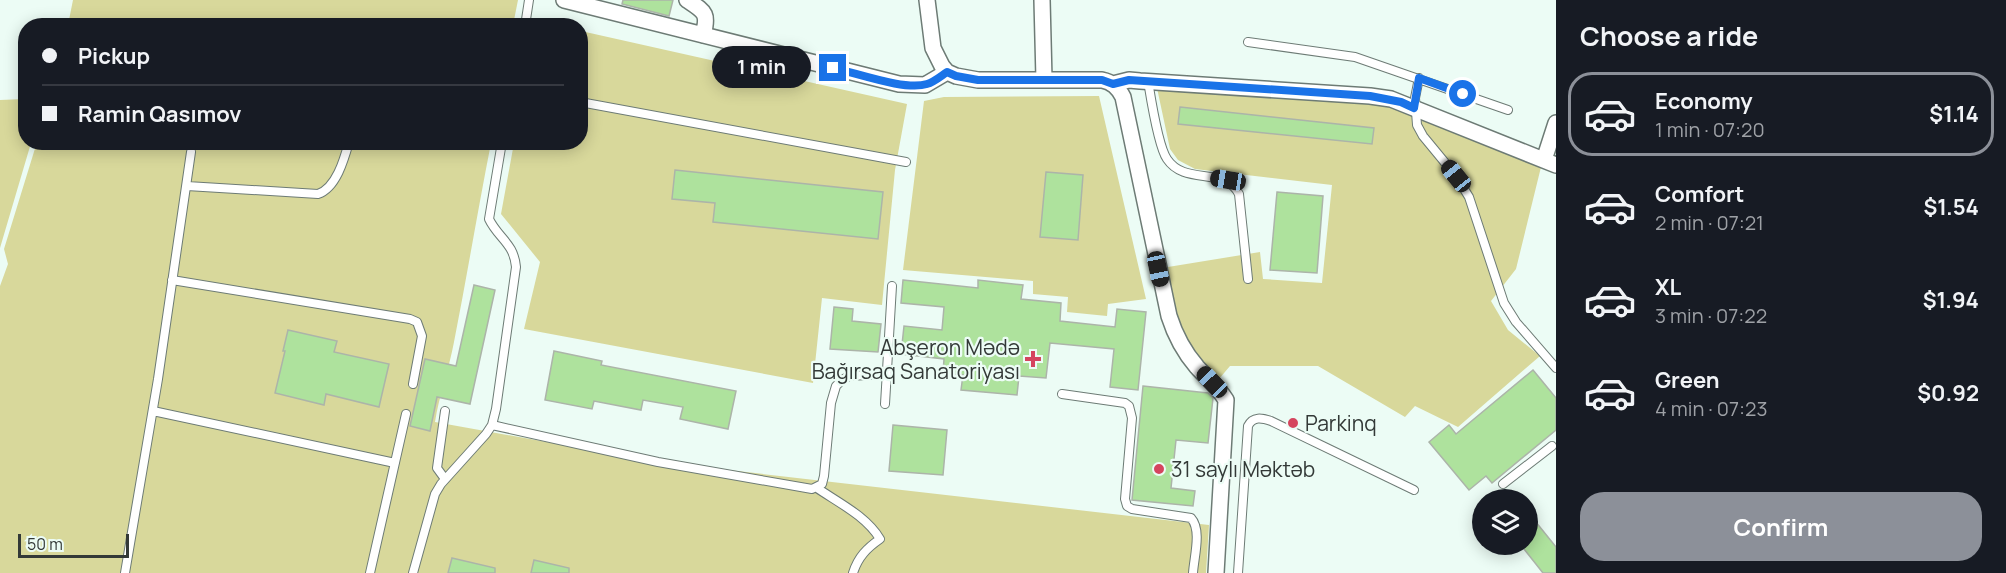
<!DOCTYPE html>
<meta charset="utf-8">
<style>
:root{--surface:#171b24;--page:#242831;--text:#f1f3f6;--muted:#9ea1a6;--line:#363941;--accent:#8c9099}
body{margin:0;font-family:Manrope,sans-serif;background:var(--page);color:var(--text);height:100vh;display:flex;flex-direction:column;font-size:22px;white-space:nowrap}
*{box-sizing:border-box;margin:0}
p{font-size:20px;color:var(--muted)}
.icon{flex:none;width:33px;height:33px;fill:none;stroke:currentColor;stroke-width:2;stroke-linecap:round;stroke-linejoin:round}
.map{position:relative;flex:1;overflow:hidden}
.panel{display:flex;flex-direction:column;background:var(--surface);width:450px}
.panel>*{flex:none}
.banner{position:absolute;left:18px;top:18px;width:570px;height:132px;border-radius:24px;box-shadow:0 3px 15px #0003;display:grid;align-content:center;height:132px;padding:0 24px;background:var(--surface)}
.tools{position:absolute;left:1472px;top:489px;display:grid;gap:12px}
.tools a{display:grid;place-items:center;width:66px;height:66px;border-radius:50%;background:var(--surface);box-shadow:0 3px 15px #0003;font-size:30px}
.scale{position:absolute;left:18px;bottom:15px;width:111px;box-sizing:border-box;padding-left:6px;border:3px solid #333937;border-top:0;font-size:16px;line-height:21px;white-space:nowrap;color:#333937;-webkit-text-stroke:4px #ecfcf5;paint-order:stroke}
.end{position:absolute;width:27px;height:27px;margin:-14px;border:8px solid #1a73e8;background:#fff;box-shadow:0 0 0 3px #fff}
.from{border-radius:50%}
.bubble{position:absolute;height:42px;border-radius:21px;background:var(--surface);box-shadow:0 3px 15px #0003;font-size:20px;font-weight:700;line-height:42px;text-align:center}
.car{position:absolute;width:18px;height:36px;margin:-18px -9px;border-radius:8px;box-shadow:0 0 4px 2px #0007;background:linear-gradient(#222 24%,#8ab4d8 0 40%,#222 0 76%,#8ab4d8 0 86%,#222 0)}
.banner b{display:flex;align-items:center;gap:21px;height:57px;font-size:22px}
.banner b+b{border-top:2px solid var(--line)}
.banner i{width:15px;height:15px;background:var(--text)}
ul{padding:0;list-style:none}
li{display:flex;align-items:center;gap:18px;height:84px;margin:0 12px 9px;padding:0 12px;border:3px solid transparent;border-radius:24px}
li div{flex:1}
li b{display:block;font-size:22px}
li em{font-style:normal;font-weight:700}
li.on{border-color:var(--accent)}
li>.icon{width:54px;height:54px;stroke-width:1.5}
h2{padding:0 24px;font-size:27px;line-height:72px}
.cta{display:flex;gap:12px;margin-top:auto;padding:12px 24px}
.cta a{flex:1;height:69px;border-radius:24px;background:var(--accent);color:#fff;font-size:24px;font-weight:700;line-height:69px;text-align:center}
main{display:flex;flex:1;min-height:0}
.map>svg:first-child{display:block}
.green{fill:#d8d89b}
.building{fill:#aee29d;stroke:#acb4a9;stroke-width:1.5}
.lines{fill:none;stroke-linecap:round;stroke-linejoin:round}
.service-casing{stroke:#6d7b75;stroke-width:10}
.minor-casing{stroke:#6d7b75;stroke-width:18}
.service{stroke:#fff;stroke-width:8}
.minor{stroke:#fff;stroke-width:15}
.route{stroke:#1a73e8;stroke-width:8}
.poi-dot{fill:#d5455e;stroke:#ecfcf5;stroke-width:2}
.labels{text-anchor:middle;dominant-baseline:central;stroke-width:4.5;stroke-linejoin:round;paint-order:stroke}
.poi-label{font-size:21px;fill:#333937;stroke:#ecfcf5;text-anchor:start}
</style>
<main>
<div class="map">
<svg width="1556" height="573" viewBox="0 0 1556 573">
<rect width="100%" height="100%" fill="#ecfcf5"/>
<!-- green -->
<path class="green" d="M73,0h445l-5,25h-445z
M581,31l326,73 -12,66 -13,135 -60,-7 -9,85 -289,-54 16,-67 -39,-48 13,-71 66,-1z
M1157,88l234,17 150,62 -25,102 -25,32 17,29 32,26 -82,71 -43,-21 -10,11 -87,-51h-88l-11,13 -34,-39 -9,-22 -8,-51 92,-15 3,27 59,4 10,-98 -137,-16 -17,-9 -8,-11z
M1099,96l47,203 -38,5 -1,12 -40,-4 1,-15 -35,-3v-13l-130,-11 21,-169 20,-4z
M25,99l1,43 5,1 -31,105v-148z
M37,142l454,1c-13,66 -24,133 -37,199 -5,27 -15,54 -19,80l223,40 551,63 -3,48h-1206v-287l8,-22 -4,-15z"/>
<!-- building -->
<path class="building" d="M623,0h50l-4,16 -47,-12z
M1180,107l194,21 -2,16 -194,-20z
M675,170l208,22 -5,47 -165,-17 2,-19 -43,-4z
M1046,172l37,3 -5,65 -38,-3z
M1277,192l46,4 -6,77 -47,-3z
M903,280l75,8v-8l45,5 -2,14 40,4 -1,18 55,6 2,-18 29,3 -8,78 -28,-3 4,-38 -64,-6 -4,35 -27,-2 -2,19 -56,-5 2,-15 -20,-2 1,-14 -43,-5 3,-28 38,4 2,-23 -43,-4z
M474,285l21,5 -25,114 -33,-7 -7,34 -20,-5 15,-67 31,7z
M834,307l19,2 -1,12 29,3 -3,28 -48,-3z
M288,330l49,11 -3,11 55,12 -10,43 -53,-13 -2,11 -49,-12 10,-42h-2z
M554,351l48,10 -1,4 135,26 -8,38 -48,-10 3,-12 -40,-7 -2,10 -47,-9 -2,8 -47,-9z
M1533,370l23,28v32l-64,53 -6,-7 -17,14 -40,-48 20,-17 7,9z
M1143,386l65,7 5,5 -5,45 -32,-3 -5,48 24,3 -2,15 -61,-6z
M893,425l54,5 -4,45 -54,-4z
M1527,511l29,36v26h-13l-23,-29h7z
M452,558l43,10v5h-47z
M534,560l35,8v5h-38z"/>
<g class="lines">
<defs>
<path id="service" d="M525,26l4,-26
M1248,42l107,15 153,53
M1419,78l-4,20 2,27 6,11 33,40 13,21 35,106 12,19 40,46
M1148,81c3,18 10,65 19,78 18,27 57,7 72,35l9,85
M580,102l326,60
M187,186l131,8c18,-6 26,-34 31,-52
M172,280l238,39 7,3 5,14 -9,48
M1062,394l63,9 4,3 3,12 -7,81 2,7 5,3 59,9c11,12 3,39 2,55
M885,404l7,-118
M153,411l242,52
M492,425l166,37 154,27 10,-5 2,-8 7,-73 5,-17 6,-6 7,-4 38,-2
M445,479l-8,-11 8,-57
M1503,484l49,-38
M817,488c22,15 49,28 63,51 -13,9 -22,18 -27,34
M125,573l33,-194 33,-227
M370,573l36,-159
M413,573l22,-79 6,-10 45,-50 6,-9 4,-16 20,-142c-2,-24 -18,-29 -27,-48l13,-77
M1238,573l10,-147c5,-10 14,-8 23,-5l143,69"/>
<path id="minor" d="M564,0l335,84 26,1 22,-13
M687,0c18,12 22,13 16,35
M927,0l6,48 9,18 5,6 9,4 22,4h124c10,2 16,7 21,17l46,219c6,19 15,36 28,51 10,11 21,20 29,33l-10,173
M1042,0l2,79
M1113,84l16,-4 11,1 230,15 21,3 165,66
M1544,160l12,-37"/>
</defs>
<!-- service casing -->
<use href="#service" class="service-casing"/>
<!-- minor casing -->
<use href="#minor" class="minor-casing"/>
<!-- service -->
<use href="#service" class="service"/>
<!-- minor -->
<use href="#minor" class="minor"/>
</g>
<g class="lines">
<!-- route -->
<path class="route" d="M833,68c24,5 72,23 94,16 7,-2 14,-8 20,-12l9,4 22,4h124l11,4 16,-4 241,16 31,6 13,6 5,-30 44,16"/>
</g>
<!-- markers -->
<g class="poi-dot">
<path d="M1030 350h6v6h6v6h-6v6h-6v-6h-6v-6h6z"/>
<circle cx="1293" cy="423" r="6"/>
<circle cx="1159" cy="469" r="6"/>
</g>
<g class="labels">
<!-- poi labels -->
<g class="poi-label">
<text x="1020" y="347" text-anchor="end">Abşeron Mədə<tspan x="1020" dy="24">Bağırsaq Sanatoriyası</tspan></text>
<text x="1305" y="423">Parkinq</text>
<text x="1171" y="469">31 saylı Məktəb</text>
</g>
</g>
</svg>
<div class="tools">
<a><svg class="icon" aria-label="layers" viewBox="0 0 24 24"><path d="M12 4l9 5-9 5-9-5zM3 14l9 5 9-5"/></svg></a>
</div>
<div class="scale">50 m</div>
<i class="end from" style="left:1463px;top:94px"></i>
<i class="end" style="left:833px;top:68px"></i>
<div class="bubble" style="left:712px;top:46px;width:99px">1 min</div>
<i class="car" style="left:1456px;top:176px;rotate:321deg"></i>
<i class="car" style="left:1228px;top:180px;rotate:279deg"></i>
<i class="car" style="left:1158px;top:269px;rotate:168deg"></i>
<i class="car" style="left:1212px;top:382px;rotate:316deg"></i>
<div class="banner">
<b><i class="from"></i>Pickup</b>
<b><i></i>Ramin Qasımov</b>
</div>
</div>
<section class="panel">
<h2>Choose a ride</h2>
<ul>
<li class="on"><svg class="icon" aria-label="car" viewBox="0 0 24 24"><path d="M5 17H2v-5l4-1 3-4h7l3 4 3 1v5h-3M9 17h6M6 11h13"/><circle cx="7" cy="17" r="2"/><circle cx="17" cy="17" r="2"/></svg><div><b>Economy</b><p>1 min · 07:20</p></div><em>$1.14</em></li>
<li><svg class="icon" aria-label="car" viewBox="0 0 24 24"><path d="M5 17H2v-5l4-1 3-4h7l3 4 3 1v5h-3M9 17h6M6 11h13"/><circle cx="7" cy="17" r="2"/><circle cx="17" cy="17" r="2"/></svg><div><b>Comfort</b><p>2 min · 07:21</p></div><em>$1.54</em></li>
<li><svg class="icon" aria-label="car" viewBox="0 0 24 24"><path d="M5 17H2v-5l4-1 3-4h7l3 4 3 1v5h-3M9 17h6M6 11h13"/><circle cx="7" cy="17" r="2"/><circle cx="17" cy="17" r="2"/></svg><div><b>XL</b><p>3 min · 07:22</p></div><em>$1.94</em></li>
<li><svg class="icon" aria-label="car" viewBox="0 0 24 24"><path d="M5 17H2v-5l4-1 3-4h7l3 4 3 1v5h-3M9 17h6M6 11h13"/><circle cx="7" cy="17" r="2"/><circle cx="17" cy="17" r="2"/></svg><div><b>Green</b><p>4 min · 07:23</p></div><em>$0.92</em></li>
</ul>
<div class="cta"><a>Confirm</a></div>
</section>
</main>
